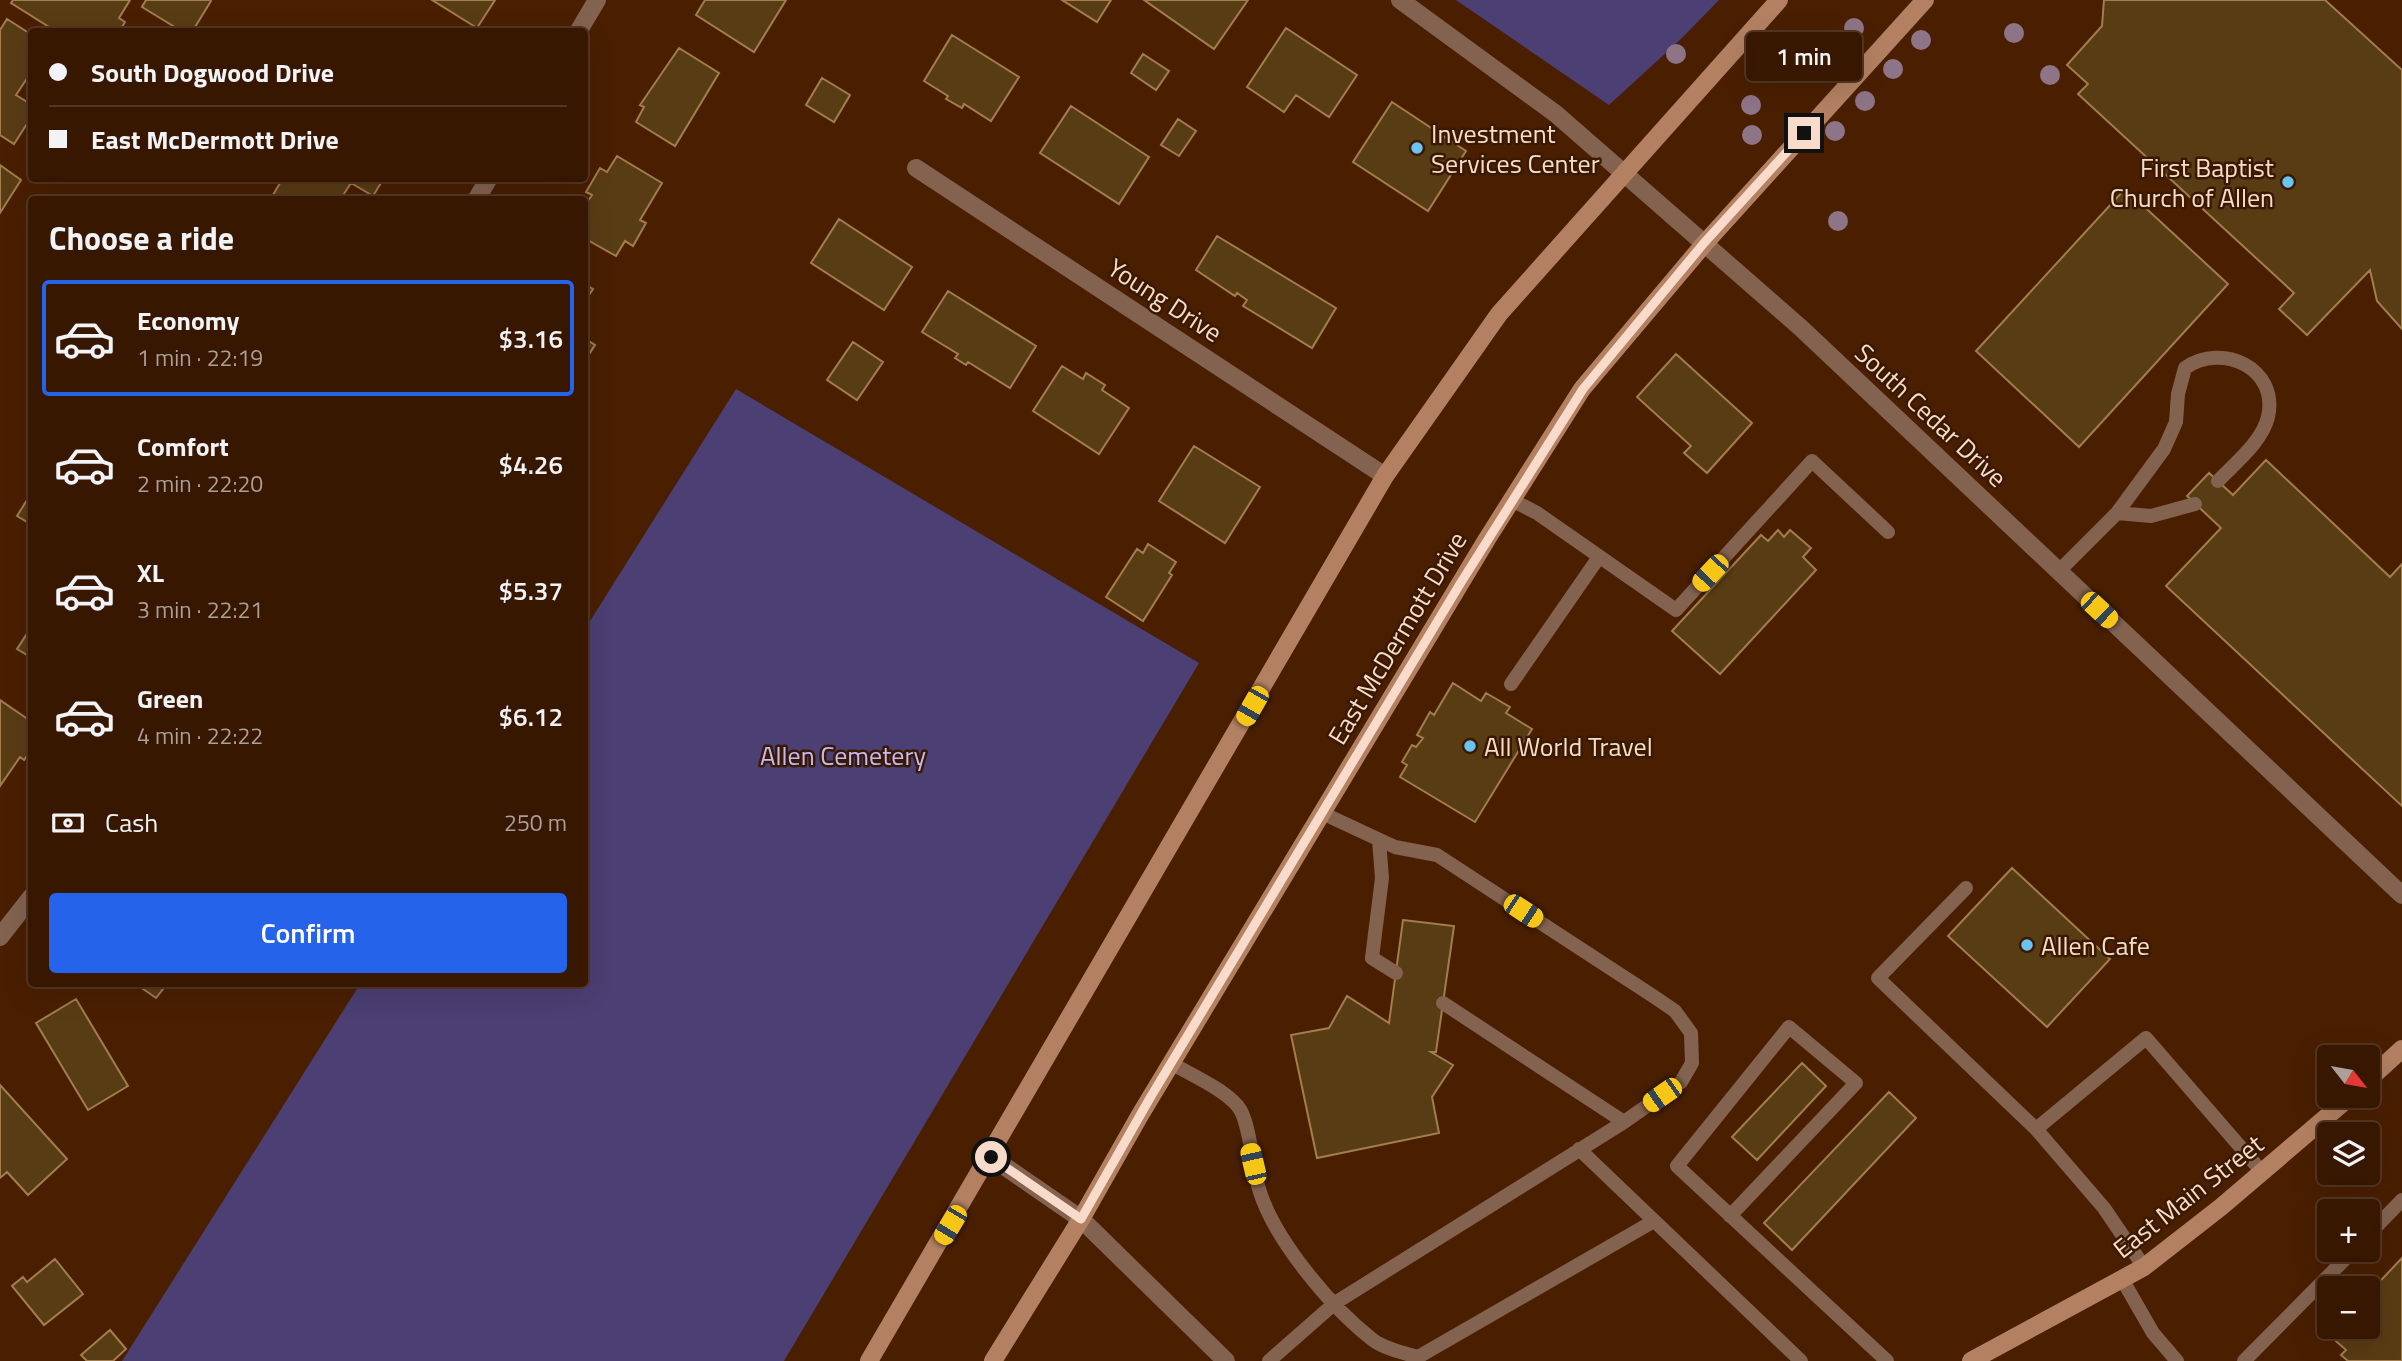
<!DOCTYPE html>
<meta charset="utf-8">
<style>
:root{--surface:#381700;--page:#43240f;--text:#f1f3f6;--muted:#ab9f99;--line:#523622;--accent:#2563eb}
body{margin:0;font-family:"Titillium Web",sans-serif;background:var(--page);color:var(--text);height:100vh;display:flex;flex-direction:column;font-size:26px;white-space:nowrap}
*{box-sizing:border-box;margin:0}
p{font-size:23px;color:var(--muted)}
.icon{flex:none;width:38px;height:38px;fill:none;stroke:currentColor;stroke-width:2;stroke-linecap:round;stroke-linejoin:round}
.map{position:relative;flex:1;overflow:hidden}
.panel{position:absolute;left:28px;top:196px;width:560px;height:791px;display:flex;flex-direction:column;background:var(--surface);border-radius:7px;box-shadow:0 7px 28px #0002,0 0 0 2px var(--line)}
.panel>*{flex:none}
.banner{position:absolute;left:28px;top:28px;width:560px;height:154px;border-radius:7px;box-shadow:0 7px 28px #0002,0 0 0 2px var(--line);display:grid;align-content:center;height:154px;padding:0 21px;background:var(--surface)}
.needle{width:46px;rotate:121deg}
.fabs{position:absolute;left:2317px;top:1045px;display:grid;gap:14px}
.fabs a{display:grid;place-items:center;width:63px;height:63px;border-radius:7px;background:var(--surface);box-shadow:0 7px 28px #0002,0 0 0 2px var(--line);font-size:35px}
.end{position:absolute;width:32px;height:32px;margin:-16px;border:9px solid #f8dbca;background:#111;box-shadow:0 0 0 4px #111}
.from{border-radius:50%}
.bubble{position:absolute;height:49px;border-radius:7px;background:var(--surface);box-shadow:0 7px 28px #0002,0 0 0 2px var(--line);font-size:23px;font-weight:600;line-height:49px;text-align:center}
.car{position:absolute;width:21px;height:42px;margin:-21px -10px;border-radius:9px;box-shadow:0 0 5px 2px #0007;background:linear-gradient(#f5c518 24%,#345 0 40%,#f5c518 0 76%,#345 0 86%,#f5c518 0)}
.banner b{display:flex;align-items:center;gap:24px;height:66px;font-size:26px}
.banner b+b{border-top:2px solid var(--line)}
.banner i{width:18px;height:18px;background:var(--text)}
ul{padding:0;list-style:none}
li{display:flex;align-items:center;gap:21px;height:116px;margin:0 14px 10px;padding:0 7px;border:4px solid transparent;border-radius:7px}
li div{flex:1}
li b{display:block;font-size:26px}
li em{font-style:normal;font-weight:600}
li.on{border-color:var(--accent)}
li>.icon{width:63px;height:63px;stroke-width:1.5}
h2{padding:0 21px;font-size:32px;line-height:84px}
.pay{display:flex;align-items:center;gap:18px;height:77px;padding:0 21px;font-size:26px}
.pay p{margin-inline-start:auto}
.primary-button{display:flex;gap:14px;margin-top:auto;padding:14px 21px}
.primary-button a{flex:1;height:80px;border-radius:7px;background:var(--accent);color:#fff;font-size:28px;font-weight:600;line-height:80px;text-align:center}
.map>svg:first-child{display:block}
.green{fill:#4b3f73}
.building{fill:#583c14;stroke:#a27d4d;stroke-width:2}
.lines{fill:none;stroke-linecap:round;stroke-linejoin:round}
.lane{stroke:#836350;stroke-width:14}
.street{stroke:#836350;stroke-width:18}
.secondary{stroke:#b38162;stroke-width:18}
.tree{fill:#8d7487}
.route{stroke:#f8dbca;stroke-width:9}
.poi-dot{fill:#6ac3f1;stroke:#3a1901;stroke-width:2.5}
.labels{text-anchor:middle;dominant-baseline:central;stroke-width:5;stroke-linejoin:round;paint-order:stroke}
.poi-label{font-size:26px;fill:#f8dbca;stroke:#3a1901;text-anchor:start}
.street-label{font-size:26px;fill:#f8dbca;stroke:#3a1901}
.park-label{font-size:26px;fill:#c4b9f6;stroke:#3a1901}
</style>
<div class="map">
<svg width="2402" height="1361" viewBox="0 0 2402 1361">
<rect width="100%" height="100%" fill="#4a1f00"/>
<!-- green -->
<path class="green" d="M1456,0h263l-38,39 -72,66z
M736,389l463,274 -415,698h-662l238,-377h224l1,-355z"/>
<!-- building -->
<path class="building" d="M13,0h117l-11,18 6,4 -6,10h-62l-46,-29z
M146,0h64l1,1 -19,31h-9l-41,-25z
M432,0h63l-18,28z
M705,0h81l-32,52 -58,-37z
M1062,0h49l-14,22z
M1144,0h104l-34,49z
M2104,0h221l77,70v259l-25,-28 -7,-31 -63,65 -28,-26 15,-16 -216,-199 10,-10 -21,-19 35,-39z
M7,19l25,16v36l-16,24 16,10v11l-18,28 -14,-9v-105z
M1286,28l71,47 -28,42 -33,-22 -12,17 -37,-25z
M952,35l67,42 -28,44 -27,-17 -2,4 -16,-9 2,-3 -24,-15z
M679,48l40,25 -44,73 -39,-24 8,-15 -4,-2z
M1143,54l26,17 -13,19 -25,-17z
M822,78l28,17 -16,27 -28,-17z
M1392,102l74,49 -38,60 -75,-49z
M1071,106l78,51 -30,47 -79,-51z
M1178,119l18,12 -17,25 -18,-11z
M617,156l45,27 -22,37 6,3 -13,23 -8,-5 -9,15 -32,-18v-31l8,-12 -6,-3 14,-24 7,4z
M0,165l21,15 -21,33z
M283,178h101l-11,18 -22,-13 -11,17h-70z
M2125,189l103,95 -149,163 -103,-96z
M839,219l73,48 -28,43 -73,-47z
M1217,236l119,72 -24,40 -69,-42 4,-6 -10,-7 -2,3 -39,-26z
M584,284l9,5 -9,13z
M948,291l88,55 -26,42 -42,-26 -2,3 -11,-7 3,-4 -36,-22z
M584,338l11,7 -11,17z
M853,342l30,20 -26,38 -30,-20z
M1676,354l76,69 -45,50 -23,-20 7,-7 -54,-49z
M1062,366l21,13 3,-6 19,12 -3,5 27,18 -30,46 -66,-43z
M1194,446l66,41 -35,56 -66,-42z
M2266,460l124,117 12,-13v242l-236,-220 55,-58 -34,-32 22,-23 24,22z
M32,492v33l-15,-9z
M1778,530l6,7 6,-7 21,18 -8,9 13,13 -96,104 -48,-43 89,-96 7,6z
M1148,544l28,18 -7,11 3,2 -29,46 -37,-24 31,-48 6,4z
M32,626v32l-15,-9z
M1453,683l28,18 5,-8 24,14 -4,6 26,16 -57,93 -75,-45 7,-12 -5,-3 10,-17 4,2 7,-9 -6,-3 13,-23 4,3z
M0,700l32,22v27l-8,11 -4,-3 -20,29z
M2012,868l98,91 -63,68 -99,-91z
M1403,920l51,6 -18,126h-5l22,13 -21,32 7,36 -122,25 -26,-123 38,-7 18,-32 42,27z
M136,984h31l-11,14z
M76,999l52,87 -40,24 -52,-87z
M1802,1063l24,23 -69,74 -25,-23z
M0,1085l67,74 -39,36 -21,-23 -7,6z
M1889,1092l27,26 -124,132 -28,-27z
M2402,1258v103h-54l-7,-6 5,-5 -17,-15 8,-9h31v-32z
M55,1259l28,35 -39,31 -32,-39 11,-9 4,5z
M110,1330l16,19 -13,12h-26l-6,-6z"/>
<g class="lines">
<!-- lane -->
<path class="lane" d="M1512,500l25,13 139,97 136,-149 76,71
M2117,513l34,3 44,-12
M2058,572l59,-59 47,-64 12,-27 2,-28 7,-26c37,-26 94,0 83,49 -6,25 -33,46 -50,64
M1511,684l88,-127
M1379,840l3,38 -10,80 24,15
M1966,888l-88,90 158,151 68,79 40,59
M1443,1003l181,119
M1171,1063c18,11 60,29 70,48 10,20 11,55 18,78 15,51 73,119 114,151 12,9 31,13 45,17l236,-136
M2036,1129l110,-91 117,135
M1579,1149l222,212
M1730,1216l126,-133 -67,-56 -112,139 210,195
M2368,1235l34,-35
M2122,1279l31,54 24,28
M1269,1361l66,-58 289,-181 57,-40 11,-19 -1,-30 -16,-22 -22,-15 -216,-141 -42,-8 -73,-34
M2244,1361l110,-111"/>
<!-- street -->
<path class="street" d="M1400,0l156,114 245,214 601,567
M578,32l19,-32
M916,168l469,308
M476,200l13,-22
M0,937l32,-41
M991,1157l90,62 145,142"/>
<!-- secondary -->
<path class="secondary" d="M2368,1080l34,-31
M869,1361l516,-885 114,-162 280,-314
M993,1361l88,-142 59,-104 347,-576 95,-150 123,-146 220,-243
M1971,1361l173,-94 77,-60 130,-111"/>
</g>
<!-- trees -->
<g class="tree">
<circle cx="1854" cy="28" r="10"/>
<circle cx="2014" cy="33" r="10"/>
<circle cx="1921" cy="40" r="10"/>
<circle cx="1813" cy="44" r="10"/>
<circle cx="1676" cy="54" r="10"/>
<circle cx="1893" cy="69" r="10"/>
<circle cx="2050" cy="75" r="10"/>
<circle cx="1865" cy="101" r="10"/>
<circle cx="1751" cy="105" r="10"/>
<circle cx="1835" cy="131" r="10"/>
<circle cx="1752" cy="135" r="10"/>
<circle cx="1838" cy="221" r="10"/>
</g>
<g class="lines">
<!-- route -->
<path class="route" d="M991,1157l90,62 69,-121 310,-514 123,-195 121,-146 100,-110"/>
</g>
<!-- markers -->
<g class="poi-dot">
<circle cx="1417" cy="148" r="7"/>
<circle cx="2288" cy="182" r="7"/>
<circle cx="1470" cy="746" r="7"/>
<circle cx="2027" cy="945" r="7"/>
</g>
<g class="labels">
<!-- poi labels -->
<g class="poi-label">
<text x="1431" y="133">Investment<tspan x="1431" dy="30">Services Center</tspan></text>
<text x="2274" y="167" text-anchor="end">First Baptist<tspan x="2274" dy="30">Church of Allen</tspan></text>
<text x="1484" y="746">All World Travel</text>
<text x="2041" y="945">Allen Cafe</text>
</g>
<!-- street labels -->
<g class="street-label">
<text transform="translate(1165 300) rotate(33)">Young Drive</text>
<text transform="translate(1931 415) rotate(43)">South Cedar Drive</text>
<text transform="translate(1397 638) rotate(-59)">East McDermott Drive</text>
<text transform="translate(2188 1196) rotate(-38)">East Main Street</text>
</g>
<!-- park labels -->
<g class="park-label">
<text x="843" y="755">Allen Cemetery</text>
</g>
</g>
</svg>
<div class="fabs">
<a><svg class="needle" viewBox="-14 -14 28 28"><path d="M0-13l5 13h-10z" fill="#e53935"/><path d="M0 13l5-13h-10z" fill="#ab9f99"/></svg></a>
<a><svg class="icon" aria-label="layers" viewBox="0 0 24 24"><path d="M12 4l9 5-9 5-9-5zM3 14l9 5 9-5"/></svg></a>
<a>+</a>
<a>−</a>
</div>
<i class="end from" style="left:991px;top:1157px"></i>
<i class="end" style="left:1804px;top:133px"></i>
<div class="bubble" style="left:1746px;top:32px;width:116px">1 min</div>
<i class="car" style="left:1710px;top:573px;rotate:223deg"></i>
<i class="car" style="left:2099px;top:610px;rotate:133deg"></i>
<i class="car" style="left:1252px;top:706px;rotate:210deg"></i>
<i class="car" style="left:1523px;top:911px;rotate:123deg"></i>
<i class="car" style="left:1662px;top:1095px;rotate:235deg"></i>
<i class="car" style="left:1253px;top:1164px;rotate:347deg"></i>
<i class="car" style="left:950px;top:1225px;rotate:211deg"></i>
<div class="banner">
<b><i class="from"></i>South Dogwood Drive</b>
<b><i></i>East McDermott Drive</b>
</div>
<section class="panel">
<h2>Choose a ride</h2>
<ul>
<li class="on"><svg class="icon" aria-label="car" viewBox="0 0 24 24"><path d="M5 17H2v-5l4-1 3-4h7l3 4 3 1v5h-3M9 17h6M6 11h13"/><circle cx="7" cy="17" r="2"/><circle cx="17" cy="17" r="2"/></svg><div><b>Economy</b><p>1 min · 22:19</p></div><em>$3.16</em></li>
<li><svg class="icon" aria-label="car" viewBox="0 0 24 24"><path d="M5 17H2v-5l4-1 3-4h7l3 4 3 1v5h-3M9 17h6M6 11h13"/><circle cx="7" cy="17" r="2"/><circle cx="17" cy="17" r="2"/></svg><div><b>Comfort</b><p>2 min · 22:20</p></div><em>$4.26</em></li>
<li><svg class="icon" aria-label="car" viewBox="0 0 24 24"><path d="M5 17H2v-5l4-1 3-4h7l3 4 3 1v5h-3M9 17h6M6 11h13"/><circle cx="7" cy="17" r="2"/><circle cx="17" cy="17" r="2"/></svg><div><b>XL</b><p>3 min · 22:21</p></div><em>$5.37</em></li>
<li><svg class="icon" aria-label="car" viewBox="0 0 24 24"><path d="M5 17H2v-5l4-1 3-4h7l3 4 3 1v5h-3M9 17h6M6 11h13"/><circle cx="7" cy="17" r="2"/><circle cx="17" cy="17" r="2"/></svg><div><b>Green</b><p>4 min · 22:22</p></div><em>$6.12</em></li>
</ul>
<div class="pay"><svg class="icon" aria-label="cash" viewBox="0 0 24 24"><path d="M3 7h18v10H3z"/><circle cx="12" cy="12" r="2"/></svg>Cash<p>250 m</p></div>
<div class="primary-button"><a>Confirm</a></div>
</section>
</div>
